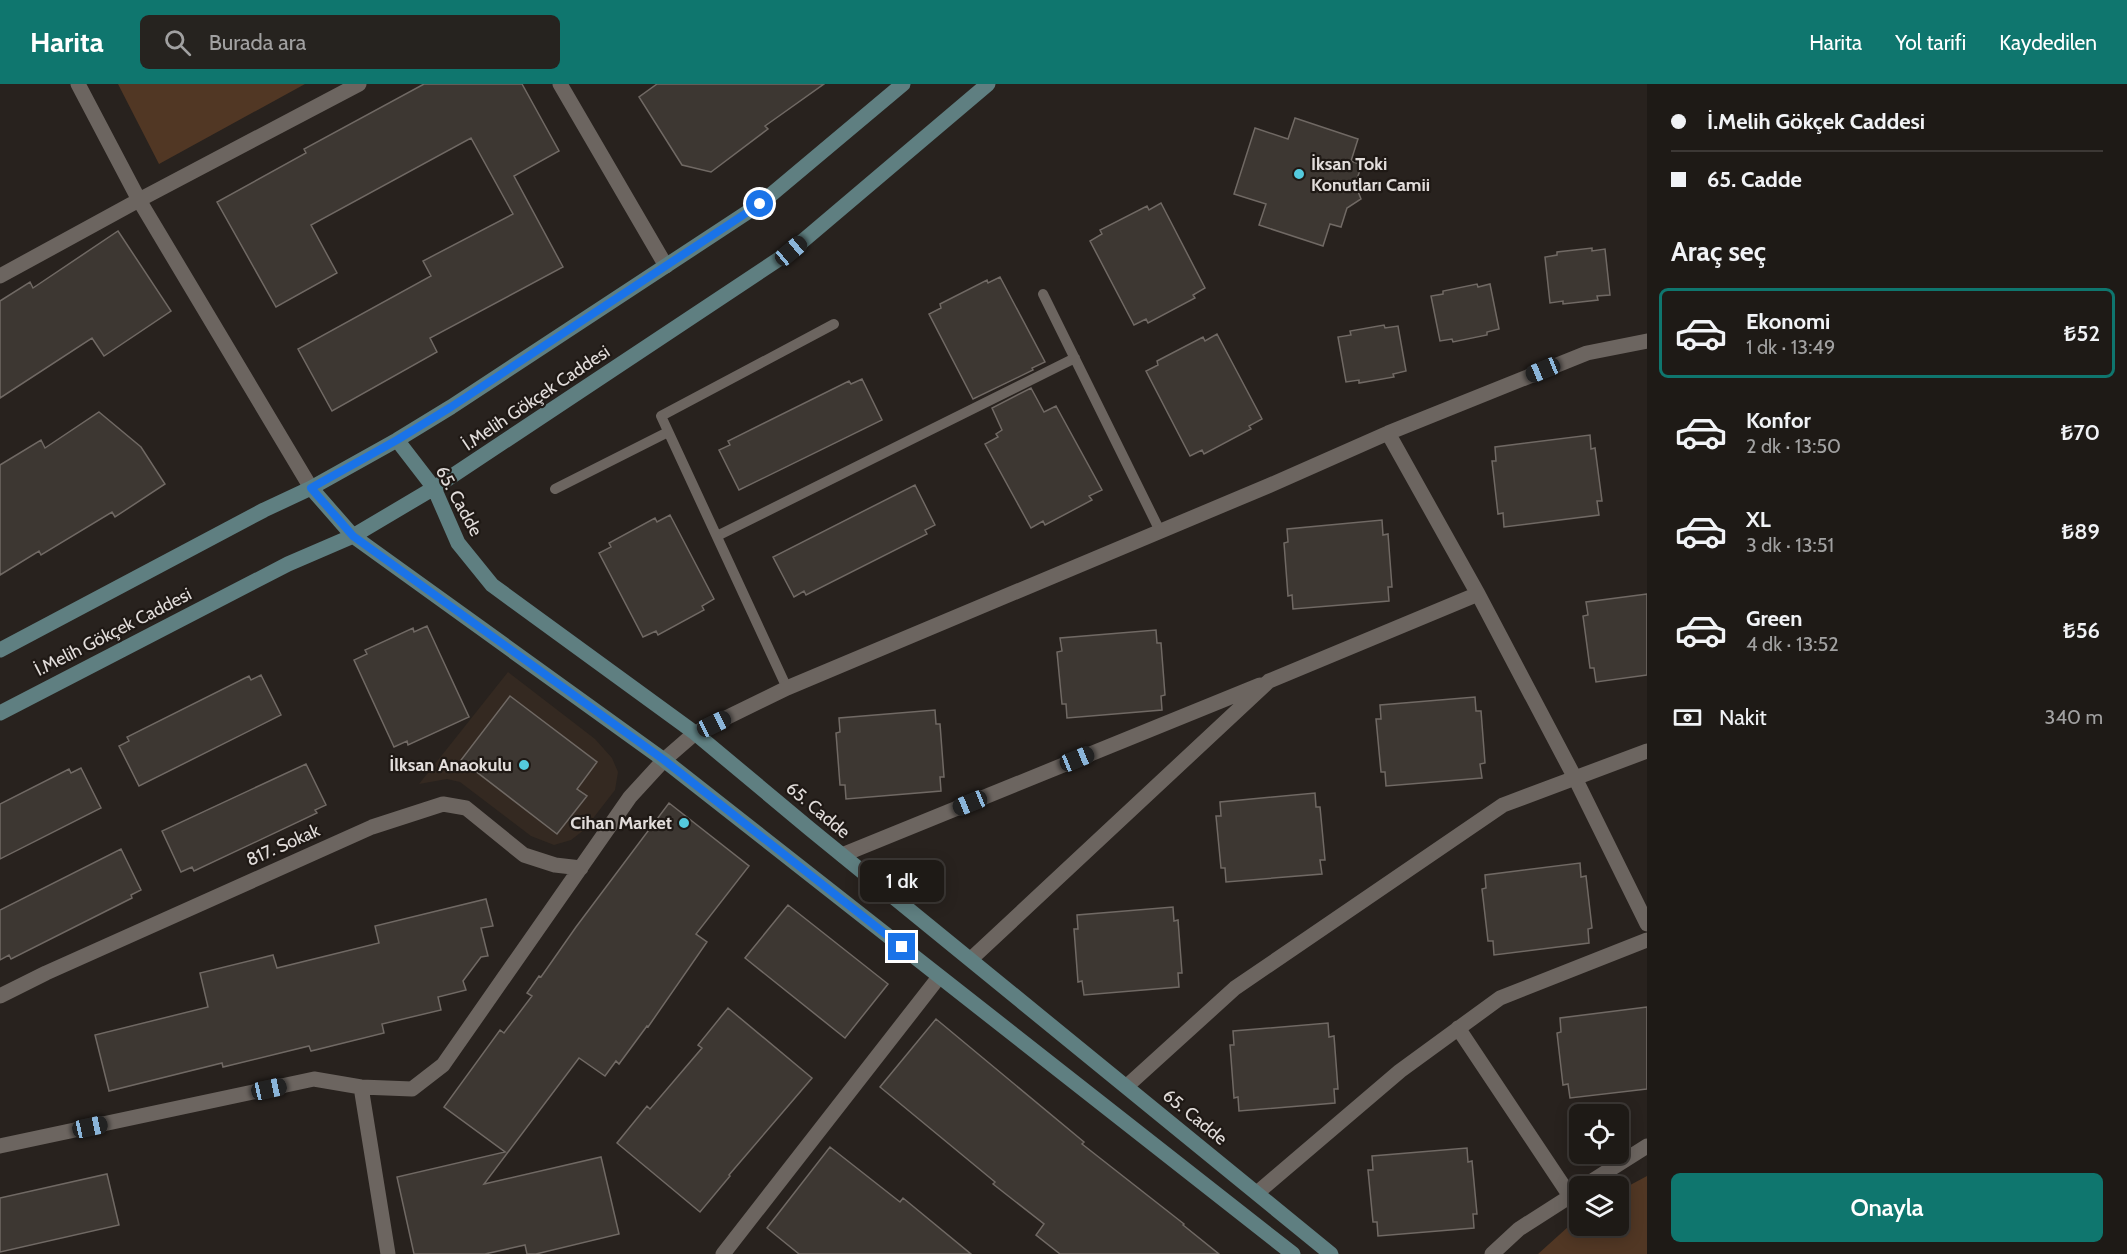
<!DOCTYPE html>
<html lang="tr">
<meta charset="utf-8">
<style>
:root{--surface:#1e1a16;--page:#26231f;--text:#f1f3f6;--muted:#a1a1a1;--line:#3c3835;--accent:#0f766e}
body{margin:0;font-family:Cabin,sans-serif;background:var(--page);color:var(--text);height:100vh;display:flex;flex-direction:column;font-size:22px;white-space:nowrap}
*{box-sizing:border-box;margin:0}
p{font-size:20px;color:var(--muted)}
.icon{flex:none;width:33px;height:33px;fill:none;stroke:currentColor;stroke-width:2;stroke-linecap:round;stroke-linejoin:round}
.map{position:relative;flex:1;overflow:hidden}
.sheet{display:flex;flex-direction:column;background:var(--surface);width:480px}
.sheet>*{flex:none}
.top-card{display:grid;align-content:center;height:132px;padding:0 24px;background:var(--surface)}
.controls{position:absolute;left:1569px;top:1020px;display:grid;gap:12px}
.controls a{display:grid;place-items:center;width:60px;height:60px;border-radius:9px;background:var(--surface);box-shadow:0 3px 15px #0003,0 0 0 2px var(--line);font-size:30px}
.end{position:absolute;width:27px;height:27px;margin:-14px;border:8px solid #1a73e8;background:#fff;box-shadow:0 0 0 3px #fff}
.from{border-radius:50%}
.bubble{position:absolute;height:42px;border-radius:9px;background:var(--surface);box-shadow:0 3px 15px #0003,0 0 0 2px var(--line);font-size:20px;font-weight:600;line-height:42px;text-align:center}
.car{position:absolute;width:18px;height:36px;margin:-18px -9px;border-radius:8px;box-shadow:0 0 4px 2px #0007;background:linear-gradient(#222 24%,#8ab4d8 0 40%,#222 0 76%,#8ab4d8 0 86%,#222 0)}
.top-card b{display:flex;align-items:center;gap:21px;height:57px;font-size:22px}
.top-card b+b{border-top:2px solid var(--line)}
.top-card i{width:15px;height:15px;background:var(--text)}
ul{padding:0;list-style:none}
li{display:flex;align-items:center;gap:18px;height:90px;margin:0 12px 9px;padding:0 12px;border:3px solid transparent;border-radius:9px}
li div{flex:1}
li b{display:block;font-size:22px}
li em{font-style:normal;font-weight:600}
li.on{border-color:var(--accent)}
li>.icon{width:54px;height:54px;stroke-width:1.5}
h2{padding:0 24px;font-size:27px;line-height:72px}
.pay{display:flex;align-items:center;gap:15px;height:66px;padding:0 24px;font-size:22px}
.pay p{margin-inline-start:auto}
.button{display:flex;gap:12px;margin-top:auto;padding:12px 24px}
.button a{flex:1;height:69px;border-radius:9px;background:var(--accent);color:#fff;font-size:24px;font-weight:600;line-height:69px;text-align:center}
header{display:flex;align-items:center;gap:36px;box-sizing:border-box;height:84px;padding:0 30px;background:var(--accent);color:#fff}
header strong{font-size:28px}
nav{display:flex;gap:33px;margin-inline-start:auto;font-size:21px}
.search{width:420px;height:54px;background:var(--page);display:flex;align-items:center;gap:15px;box-sizing:border-box;padding:0 21px;border-radius:9px;color:var(--muted);font-size:22px}
main{display:flex;flex:1;min-height:0}
.map>svg:first-child{display:block}
.built{fill:#342921}
.green{fill:#513724}
.building{fill:#3d3732;stroke:#706964;stroke-width:1.5}
.lines{fill:none;stroke-linecap:round;stroke-linejoin:round}
.service{stroke:#6c6560;stroke-width:10}
.minor{stroke:#6c6560;stroke-width:15}
.secondary{stroke:#5f7f81;stroke-width:15}
.route{stroke:#1a73e8;stroke-width:8}
.poi-dot{fill:#54cadd;stroke:#1f1915;stroke-width:2}
.labels{text-anchor:middle;dominant-baseline:central;stroke-width:4.5;stroke-linejoin:round;paint-order:stroke}
.poi-label{font-size:18px;font-weight:bold;fill:#e2dddb;stroke:#1f1915;text-anchor:end}
.street-label{font-size:18px;fill:#e2dddb;stroke:#1f1915}
</style>
<header>
<strong>Harita</strong>
<div class="search"><svg class="icon" aria-label="search" viewBox="0 0 24 24"><circle cx="10" cy="10" r="6"/><path d="M15 15l6 6"/></svg>Burada ara</div>
<nav><a>Harita</a><a>Yol tarifi</a><a>Kaydedilen</a></nav>
</header>
<main>
<div class="map">
<svg width="1647" height="1170" viewBox="0 0 1647 1170">
<rect width="100%" height="100%" fill="#28221e"/>
<!-- built -->
<path class="built" d="M508,588l87,67 17,19 6,14 -3,18 -31,40 -13,10 -17,5 -23,-9 -71,-54 -13,-3 -28,5z"/>
<!-- green -->
<path class="green" d="M118,0h187l-146,80z
M1647,1092v78h-109l41,-37 1,9h38l1,-35z"/>
<!-- building -->
<path class="building" d="M424,0h98l37,67 -45,25 49,91 -133,71 7,14 -105,59 -34,-62 133,-73 -8,-15 90,-47 -42,-76 -160,87 26,48 -61,34 -59,-105 89,-49 -2,-4z
M657,0h167l-59,42 3,3 -57,43 -29,-7 -43,-68z
M1295,34l63,21 -7,22 11,4 -7,19 6,15 -14,9 -6,19 -11,-3 -7,22 -64,-21 7,-21 -32,-10 21,-66 33,11z
M1161,119l44,85 -12,7 2,3 -47,25 -2,-4 -12,6 -44,-84 12,-7 -2,-4 47,-24 2,4z
M118,147l53,80 -67,45 -12,-18 -92,60v-97l30,-19 3,6z
M1592,164v3l13,-2 5,46 -13,1 1,4 -35,4v-3l-13,2 -5,-46 12,-2v-3z
M1000,193l45,85 -13,6 1,2 -60,29 -44,-85 12,-6 -1,-4 47,-24 1,3z
M1477,200l1,3 12,-3 9,45 -12,3v3l-34,7 -1,-3 -12,2 -9,-45 12,-2v-3z
M1384,241l1,3 13,-2 8,45 -13,3 1,3 -35,6v-3l-13,2 -8,-45 13,-2 -1,-4z
M1217,250l45,85 -13,7 2,3 -47,25 -2,-4 -12,6 -44,-85 12,-6 -1,-4 46,-24 2,4z
M862,295l20,41 -143,70 -20,-40 11,-5 -2,-4 121,-60 2,3z
M1031,304l13,24 12,-6 46,84 -13,6 3,4 -47,25 -2,-4 -12,7 -46,-84 13,-7 -2,-3 6,-4 -10,-22z
M99,328l42,35 24,37 -50,33 -3,-5 -71,43 -2,-4 -39,24v-110l41,-25 4,8z
M1590,351l1,14 4,-1 7,53h-5l2,14 -95,12 -1,-14 -5,1 -6,-53h4l-1,-14z
M915,401l20,40 -10,5 2,4 -121,61 -2,-4 -10,6 -21,-40z
M670,431l44,84 -12,7 2,4 -46,25 -2,-4 -13,6 -44,-84 12,-6 -2,-4 46,-25 2,4z
M1382,436l1,15 5,-1 4,53h-4l1,14 -96,8 -1,-14 -4,1 -4,-53 4,-1 -1,-13z
M1647,510v81l-51,7 -2,-14h-4l-7,-52 5,-1 -2,-13z
M427,542l42,91 -61,28 -1,-4 -13,6 -40,-87 13,-6 -2,-4 48,-22 1,4z
M1156,546l1,13h4l4,52 -4,1 1,14 -95,8 -1,-14h-4l-5,-52 5,-1 -2,-13z
M261,591l20,40 -142,71 -20,-40 10,-5 -2,-4 122,-61 2,4z
M510,612l87,66 -20,27 10,7 -30,38 -96,-74z
M1475,613l1,14h5l4,52 -5,1 2,14 -96,8 -1,-14h-4l-5,-53h5l-1,-14z
M935,626l1,14h4l4,53h-4l1,14 -95,8 -1,-14h-5l-4,-52 4,-1 -1,-14z
M306,680l20,41 -11,5 2,3 -123,58 -2,-4 -11,5 -19,-41z
M81,684l20,40 -101,51v-55l69,-35 2,4z
M1315,709l1,14h4l5,53h-5l2,14 -96,8 -1,-14h-4l-5,-52h5l-1,-14z
M669,719l80,63 -53,68 11,8 -59,85 -1,-1 -28,38 -3,-3 -11,15 -26,-18 -95,126 117,-27 18,77 -83,20h-9l-2,-9 -40,9h-71l-17,-77 108,-25 -61,-45 56,-77 4,3 28,-37 -5,-3 12,-17 2,1 35,-50z
M121,765l20,41 -10,5 1,3 -121,61 -2,-4 -9,5v-50z
M1580,779l1,14 5,-1 6,52 -4,1 1,14 -95,12 -1,-14h-5l-6,-52 4,-1 -1,-13z
M486,815l7,27 -12,2 7,28 -7,1 -18,24 3,9 -28,7 3,13 -59,14 2,9 -73,18 -2,-5 -86,21 -1,-4 -113,28 -14,-56 113,-28 -8,-34 73,-18 4,13 102,-25 -4,-17z
M788,821l100,79 -43,54 -100,-80z
M1173,823l1,14 4,-1 4,53h-4l1,14 -95,8 -2,-14 -4,1 -4,-53h4l-1,-14z
M1647,923v82l-77,9 -2,-14 -5,1 -6,-52 4,-1 -1,-14z
M728,924l84,70 -83,97 1,1 -30,36 -83,-69 30,-37 3,3 52,-61 -4,-3z
M936,935l148,123 -2,2 102,80 -1,1 36,29h-159l-24,-19 8,-11 -51,-40 2,-2 -115,-95z
M1328,939l1,14 5,-1 4,53h-4l1,14 -96,8 -1,-14 -4,1 -4,-53h4l-1,-14z
M830,1063l70,55 3,-4 68,56h-172l-32,-26z
M1467,1064l1,14 4,-1 5,53h-4l1,14 -96,8 -1,-14h-4l-5,-52h5l-1,-14z
M107,1090l12,51 -119,27v-54z"/>
<g class="lines">
<!-- service -->
<path class="service" d="M1043,210l117,237
M555,405l113,-57
M717,452l358,-178
M787,604l-126,-272 173,-92"/>
<!-- minor -->
<path class="minor" d="M78,0l61,116 172,288
M560,0l106,182
M0,192l139,-76 220,-116
M1388,349l90,161 97,184 72,146
M842,771l418,-170
M971,875l298,-278 209,-87
M0,912l46,-23 326,-146 71,-23 23,4 58,47 31,10 26,3
M1458,944l112,168
M1127,1002l108,-98 268,-183 144,-54
M361,1003l27,167
M0,1062l314,-67 47,8 51,2 31,-24 187,-268 34,-37 31,-27 92,-45 481,-202 120,-53 199,-80 60,-12
M1584,1102l63,-40
M1257,1109l143,-122 100,-73 147,-58
M723,1170l216,-277
M1492,1170l27,-25 61,-39"/>
<!-- secondary -->
<path class="secondary" d="M397,356l37,48 24,55 34,42 203,148 115,96 521,425
M311,404l42,48 311,224 629,494
M0,566l264,-140 47,-22 86,-48 54,-33 309,-203 143,-120
M0,629l288,-149 65,-28 81,-48 357,-237 197,-167"/>
</g>
<g class="lines">
<!-- route -->
<path class="route" d="M760,120l-309,203 -54,33 -86,48 42,48 311,224 238,187"/>
</g>
<!-- markers -->
<g class="poi-dot">
<circle cx="1299" cy="90" r="6"/>
<circle cx="524" cy="681" r="6"/>
<circle cx="684" cy="739" r="6"/>
</g>
<g class="labels">
<!-- poi labels -->
<g class="poi-label">
<text x="1311" y="80" text-anchor="start">İksan Toki<tspan x="1311" dy="21">Konutları Camii</tspan></text>
<text x="512" y="681">İlksan Anaokulu</text>
<text x="672" y="739">Cihan Market</text>
</g>
<!-- street labels -->
<g class="street-label">
<text transform="translate(536 314) rotate(-34)">İ.Melih Gökçek Caddesi</text>
<text transform="translate(459 417) rotate(61)">65. Cadde</text>
<text transform="translate(113 548) rotate(-27)">İ.Melih Gökçek Caddesi</text>
<text transform="translate(818 726) rotate(40)">65. Cadde</text>
<text transform="translate(283 761) rotate(-24)">817. Sokak</text>
<text transform="translate(1195 1033) rotate(39)">65. Cadde</text>
</g>
</g>
</svg>
<div class="controls">
<a><svg class="icon" aria-label="locate" viewBox="0 0 24 24"><circle cx="12" cy="12" r="6"/><path d="M12 2v4M12 18v4M2 12h4M18 12h4"/></svg></a>
<a><svg class="icon" aria-label="layers" viewBox="0 0 24 24"><path d="M12 4l9 5-9 5-9-5zM3 14l9 5 9-5"/></svg></a>
</div>
<i class="end from" style="left:760px;top:120px"></i>
<i class="end" style="left:902px;top:863px"></i>
<div class="bubble" style="left:860px;top:776px;width:84px">1 dk</div>
<i class="car" style="left:791px;top:167px;rotate:50deg"></i>
<i class="car" style="left:1543px;top:286px;rotate:248deg"></i>
<i class="car" style="left:714px;top:640px;rotate:64deg"></i>
<i class="car" style="left:1077px;top:675px;rotate:68deg"></i>
<i class="car" style="left:970px;top:719px;rotate:248deg"></i>
<i class="car" style="left:269px;top:1005px;rotate:78deg"></i>
<i class="car" style="left:90px;top:1043px;rotate:78deg"></i>
</div>
<section class="sheet">
<div class="top-card">
<b><i class="from"></i>İ.Melih Gökçek Caddesi</b>
<b><i></i>65. Cadde</b>
</div>
<h2>Araç seç</h2>
<ul>
<li class="on"><svg class="icon" aria-label="car" viewBox="0 0 24 24"><path d="M5 17H2v-5l4-1 3-4h7l3 4 3 1v5h-3M9 17h6M6 11h13"/><circle cx="7" cy="17" r="2"/><circle cx="17" cy="17" r="2"/></svg><div><b>Ekonomi</b><p>1 dk · 13:49</p></div><em>₺52</em></li>
<li><svg class="icon" aria-label="car" viewBox="0 0 24 24"><path d="M5 17H2v-5l4-1 3-4h7l3 4 3 1v5h-3M9 17h6M6 11h13"/><circle cx="7" cy="17" r="2"/><circle cx="17" cy="17" r="2"/></svg><div><b>Konfor</b><p>2 dk · 13:50</p></div><em>₺70</em></li>
<li><svg class="icon" aria-label="car" viewBox="0 0 24 24"><path d="M5 17H2v-5l4-1 3-4h7l3 4 3 1v5h-3M9 17h6M6 11h13"/><circle cx="7" cy="17" r="2"/><circle cx="17" cy="17" r="2"/></svg><div><b>XL</b><p>3 dk · 13:51</p></div><em>₺89</em></li>
<li><svg class="icon" aria-label="car" viewBox="0 0 24 24"><path d="M5 17H2v-5l4-1 3-4h7l3 4 3 1v5h-3M9 17h6M6 11h13"/><circle cx="7" cy="17" r="2"/><circle cx="17" cy="17" r="2"/></svg><div><b>Green</b><p>4 dk · 13:52</p></div><em>₺56</em></li>
</ul>
<div class="pay"><svg class="icon" aria-label="cash" viewBox="0 0 24 24"><path d="M3 7h18v10H3z"/><circle cx="12" cy="12" r="2"/></svg>Nakit<p>340 m</p></div>
<div class="button"><a>Onayla</a></div>
</section>
</main>
